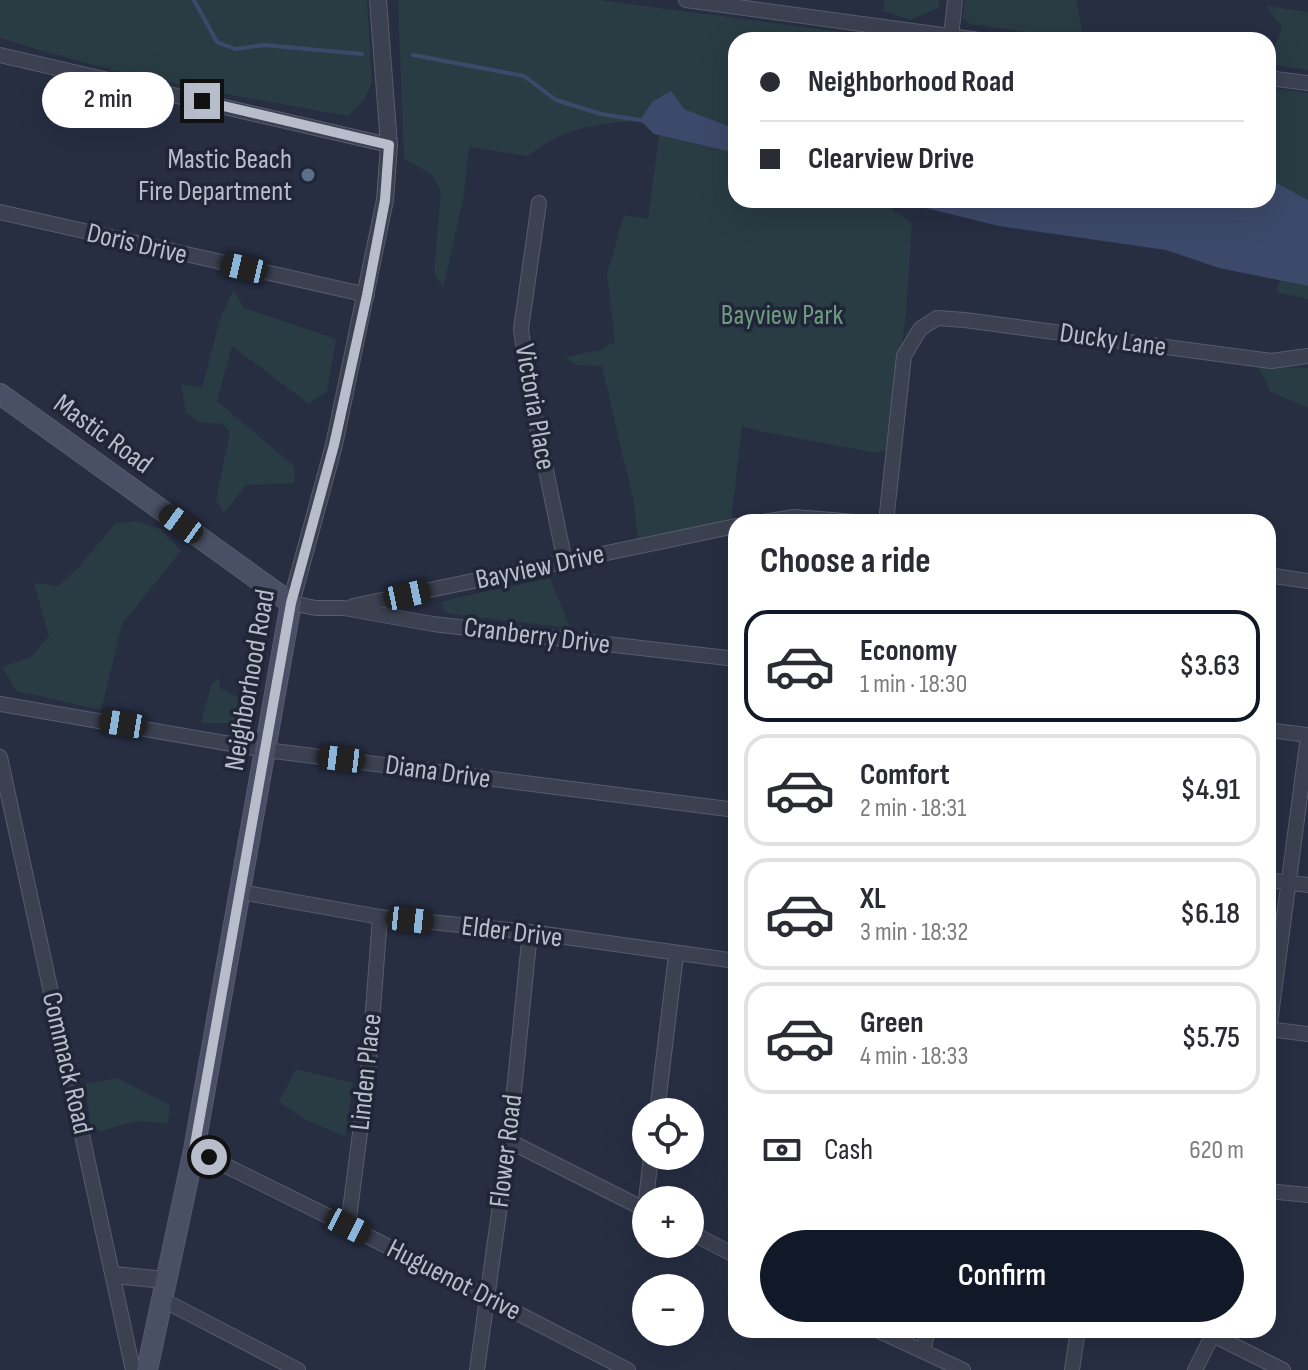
<!DOCTYPE html>
<meta charset="utf-8">
<style>
:root{--surface:#fff;--page:#f7f7f7;--text:#2b2b33;--muted:#7c7c81;--line:#e1e1e2;--accent:#111827}
body{margin:0;font-family:"Sofia Sans Condensed",sans-serif;background:var(--page);color:var(--text);height:100vh;display:flex;flex-direction:column;font-size:30px;white-space:nowrap}
*{box-sizing:border-box;margin:0}
p{font-size:26px;color:var(--muted)}
.icon{flex:none;width:44px;height:44px;fill:none;stroke:currentColor;stroke-width:2;stroke-linecap:round;stroke-linejoin:round}
.map{position:relative;flex:1;overflow:hidden}
.side{position:absolute;left:728px;top:514px;width:548px;height:824px;display:flex;flex-direction:column;background:var(--surface);border-radius:24px;box-shadow:0 8px 32px #0002}
.side>*{flex:none}
.banner{position:absolute;left:728px;top:32px;width:548px;height:176px;border-radius:24px;box-shadow:0 8px 32px #0002;display:grid;align-content:center;height:176px;padding:0 32px;background:var(--surface)}
.tools{position:absolute;left:632px;top:1098px;display:grid;gap:16px}
.tools a{display:grid;place-items:center;width:72px;height:72px;border-radius:50%;background:var(--surface);box-shadow:0 8px 32px #0002;font-size:40px}
.end{position:absolute;width:36px;height:36px;margin:-18px;border:10px solid #b8bdcb;background:#111;box-shadow:0 0 0 4px #111}
.from{border-radius:50%}
.bubble{position:absolute;height:56px;border-radius:28px;background:var(--surface);box-shadow:0 8px 32px #0002;font-size:26px;font-weight:600;line-height:56px;text-align:center}
.car{position:absolute;width:24px;height:48px;margin:-24px -12px;border-radius:10px;box-shadow:0 0 6px 2px #0007;background:linear-gradient(#222 24%,#8ab4d8 0 40%,#222 0 76%,#8ab4d8 0 86%,#222 0)}
.banner b{display:flex;align-items:center;gap:28px;height:76px;font-size:30px}
.banner b+b{border-top:2px solid var(--line)}
.banner i{width:20px;height:20px;background:var(--text)}
ul{padding:0;list-style:none}
li{display:flex;align-items:center;gap:24px;height:112px;margin:0 16px 12px;padding:0 16px;border:4px solid var(--line);border-radius:24px}
li div{flex:1}
li b{display:block;font-size:30px}
li em{font-style:normal;font-weight:600}
li.selected{border-color:var(--accent)}
li>.icon{width:72px;height:72px;stroke-width:1.5}
h2{padding:0 32px;font-size:36px;line-height:96px}
.pay{display:flex;align-items:center;gap:20px;height:88px;padding:0 32px;font-size:30px}
.pay p{margin-inline-start:auto}
.primary-button{display:flex;gap:16px;margin-top:auto;padding:16px 32px}
.primary-button a{flex:1;height:92px;border-radius:48px;background:var(--accent);color:#fff;font-size:32px;font-weight:600;line-height:92px;text-align:center}
.map>svg:first-child{display:block}
.green{fill:#293c43}
.water{fill:#3d496a}
.lines{fill:none;stroke-linecap:round;stroke-linejoin:round}
.stream{stroke:#3d496a;stroke-width:4}
.minor-casing{stroke:#565c6c;stroke-width:16}
.tertiary-casing{stroke:#565c6c;stroke-width:18}
.secondary-casing{stroke:#565c6c;stroke-width:22}
.minor{stroke:#3b4151;stroke-width:14}
.tertiary{stroke:#3b4151;stroke-width:16}
.secondary{stroke:#494f64;stroke-width:20}
.route{stroke:#b8bdcb;stroke-width:10}
.service-dot{fill:#5c6f8a;stroke:#202637;stroke-width:3}
.labels{text-anchor:middle;dominant-baseline:central;stroke-width:7;stroke-linejoin:round;paint-order:stroke}
.poi-label{font-size:28px;fill:#b8bdcb;stroke:#202637;text-anchor:end}
.street-label{font-size:28px;fill:#b8bdcb;stroke:#202637}
.park-label{font-size:28px;fill:#709c81;stroke:#202637}
</style>
<div class="map">
<svg width="1308" height="1370" viewBox="0 0 1308 1370">
<rect width="100%" height="100%" fill="#272e42"/>
<!-- green -->
<path class="green" d="M0,0h367l5,82 -8,18 -16,16c-117,-21 -235,-41 -348,-78z
M398,0h201l305,40h-168v89l-52,-20 -32,-7 -12,18c-44,5 -76,6 -112,36l-59,-9 -6,53 -20,88 -9,-15 7,-82 -9,-16 -28,-17z
M885,0h55l-2,8 -27,12 -28,-9z
M965,0h111l8,40 -115,-16 -7,-6z
M1266,6l42,6v58l-40,-6 14,-37z
M1268,88l40,5v107l-40,-22z
M659,135l77,18v47h145l31,24 -6,89 -19,137 -11,3 -107,-20 -27,-7 -11,96 -93,19 -4,-38 -32,-137 -26,-1 -11,-8 35,-7 15,-8 -8,-68 17,-59 24,4z
M1280,280l28,6v13l-32,-7z
M234,290l10,18 92,31 -9,52 -18,13 -77,-58 -15,55 78,66 -1,16 -48,2 -22,28 -8,-13 14,-68 -7,-8 -21,-1 -16,-10 -5,-29 21,4 19,-72z
M1258,366l50,2v40l-37,-16z
M135,521l26,8 20,22 -59,73 -21,86 -84,-19 -15,-24 29,-10 18,-21 -15,-53 24,3 19,-17 38,-45z
M550,578l20,50 -119,-14 -8,-3 -1,-9 14,-4z
M219,678l1,10 26,13 -2,11 -14,11h-29l10,-38z
M296,1069l57,14 -8,54 -41,-18 -25,-17z
M117,1078l53,27 -2,18 -32,-2 -34,10 -11,-2 -6,-45z"/>
<!-- water -->
<path class="water" d="M671,91l13,18 52,20v24l-82,-19 -14,-14 12,-18z
M1268,178l40,22v86l-89,-18 -53,-18 -167,-24 -106,-26h375z"/>
<g class="lines">
<!-- stream -->
<path class="stream" d="M194,0l23,42 18,7 29,-4 98,9
M413,55l111,21 32,24 45,14 45,7"/>
<defs>
<path id="minor" d="M686,0l293,40
M951,36l4,-36
M0,55l389,90
M1268,78l40,5
M539,203l-18,126 7,54 37,179
M0,212l367,83
M764,522l30,-5 63,5
M886,522l18,-166 16,-27 17,-11 28,2 306,41 37,-5
M1268,575l40,6
M291,603l25,5h28l89,16 303,35
M353,606l383,-80
M0,704l266,46 470,60
M1268,730l40,5
M0,757l133,613
M1268,880l40,5
M241,892l139,25 150,15 206,29
M1268,1029l40,5
M1268,1038l40,-302
M657,1112l19,-157
M509,1141l137,69
M194,1150l154,76 280,144
M1268,1191l40,4
M645,1209l6,-53
M348,1226l21,-163 11,-146
M690,1232l46,24
M163,1300l135,70
M877,1330l86,40
M1213,1335l70,35
M924,1351l3,-21
M477,1370l32,-229 21,-209
M1072,1370l6,-40
M1195,1370l20,-40"/>
<path id="tertiary" d="M291,603l43,-158 51,-245 4,-55 -11,-145
M114,1275l51,5"/>
<path id="secondary" d="M0,394l291,209 -97,547 -47,220"/>
</defs>
<!-- minor casing -->
<use href="#minor" class="minor-casing"/>
<!-- tertiary casing -->
<use href="#tertiary" class="tertiary-casing"/>
<!-- secondary casing -->
<use href="#secondary" class="secondary-casing"/>
<!-- minor -->
<use href="#minor" class="minor"/>
<!-- tertiary -->
<use href="#tertiary" class="tertiary"/>
<!-- secondary -->
<use href="#secondary" class="secondary"/>
</g>
<g class="lines">
<!-- route -->
<path class="route" d="M202,101l187,44 -4,55 -18,95 -33,150 -43,158 -97,547 15,7"/>
</g>
<!-- markers -->
<circle class="service-dot" cx="308" cy="175" r="8"/>
<g class="labels">
<!-- poi labels -->
<g class="poi-label">
<text x="292" y="159">Mastic Beach<tspan x="292" dy="32">Fire Department</tspan></text>
</g>
<!-- street labels -->
<g class="street-label">
<text transform="translate(137 244) rotate(13)">Doris Drive</text>
<text transform="translate(1113 340) rotate(8)">Ducky Lane</text>
<text transform="translate(535 407) rotate(80)">Victoria Place</text>
<text transform="translate(103 434) rotate(36)">Mastic Road</text>
<text transform="translate(540 567) rotate(-12)">Bayview Drive</text>
<text transform="translate(537 636) rotate(7)">Cranberry Drive</text>
<text transform="translate(250 680) rotate(-80)">Neighborhood Road</text>
<text transform="translate(438 772) rotate(8)">Diana Drive</text>
<text transform="translate(512 932) rotate(7)">Elder Drive</text>
<text transform="translate(67 1063) rotate(77)">Commack Road</text>
<text transform="translate(366 1072) rotate(-84)">Linden Place</text>
<text transform="translate(506 1151) rotate(-83)">Flower Road</text>
<text transform="translate(454 1280) rotate(27)">Huguenot Drive</text>
</g>
<!-- park labels -->
<g class="park-label">
<text x="782" y="315">Bayview Park</text>
</g>
</g>
</svg>
<div class="tools">
<a><svg class="icon" aria-label="locate" viewBox="0 0 24 24"><circle cx="12" cy="12" r="6"/><path d="M12 2v4M12 18v4M2 12h4M18 12h4"/></svg></a>
<a>+</a>
<a>−</a>
</div>
<i class="end from" style="left:209px;top:1157px"></i>
<i class="end" style="left:202px;top:101px"></i>
<div class="bubble" style="left:42px;top:72px;width:132px">2 min</div>
<i class="car" style="left:244px;top:268px;rotate:283deg"></i>
<i class="car" style="left:181px;top:524px;rotate:306deg"></i>
<i class="car" style="left:407px;top:595px;rotate:78deg"></i>
<i class="car" style="left:123px;top:724px;rotate:279deg"></i>
<i class="car" style="left:341px;top:759px;rotate:277deg"></i>
<i class="car" style="left:410px;top:920px;rotate:96deg"></i>
<i class="car" style="left:348px;top:1226px;rotate:117deg"></i>
<div class="banner">
<b><i class="from"></i>Neighborhood Road</b>
<b><i></i>Clearview Drive</b>
</div>
<section class="side">
<h2>Choose a ride</h2>
<ul>
<li class="selected"><svg class="icon" aria-label="car" viewBox="0 0 24 24"><path d="M5 17H2v-5l4-1 3-4h7l3 4 3 1v5h-3M9 17h6M6 11h13"/><circle cx="7" cy="17" r="2"/><circle cx="17" cy="17" r="2"/></svg><div><b>Economy</b><p>1 min · 18:30</p></div><em>$3.63</em></li>
<li><svg class="icon" aria-label="car" viewBox="0 0 24 24"><path d="M5 17H2v-5l4-1 3-4h7l3 4 3 1v5h-3M9 17h6M6 11h13"/><circle cx="7" cy="17" r="2"/><circle cx="17" cy="17" r="2"/></svg><div><b>Comfort</b><p>2 min · 18:31</p></div><em>$4.91</em></li>
<li><svg class="icon" aria-label="car" viewBox="0 0 24 24"><path d="M5 17H2v-5l4-1 3-4h7l3 4 3 1v5h-3M9 17h6M6 11h13"/><circle cx="7" cy="17" r="2"/><circle cx="17" cy="17" r="2"/></svg><div><b>XL</b><p>3 min · 18:32</p></div><em>$6.18</em></li>
<li><svg class="icon" aria-label="car" viewBox="0 0 24 24"><path d="M5 17H2v-5l4-1 3-4h7l3 4 3 1v5h-3M9 17h6M6 11h13"/><circle cx="7" cy="17" r="2"/><circle cx="17" cy="17" r="2"/></svg><div><b>Green</b><p>4 min · 18:33</p></div><em>$5.75</em></li>
</ul>
<div class="pay"><svg class="icon" aria-label="cash" viewBox="0 0 24 24"><path d="M3 7h18v10H3z"/><circle cx="12" cy="12" r="2"/></svg>Cash<p>620 m</p></div>
<div class="primary-button"><a>Confirm</a></div>
</section>
</div>
